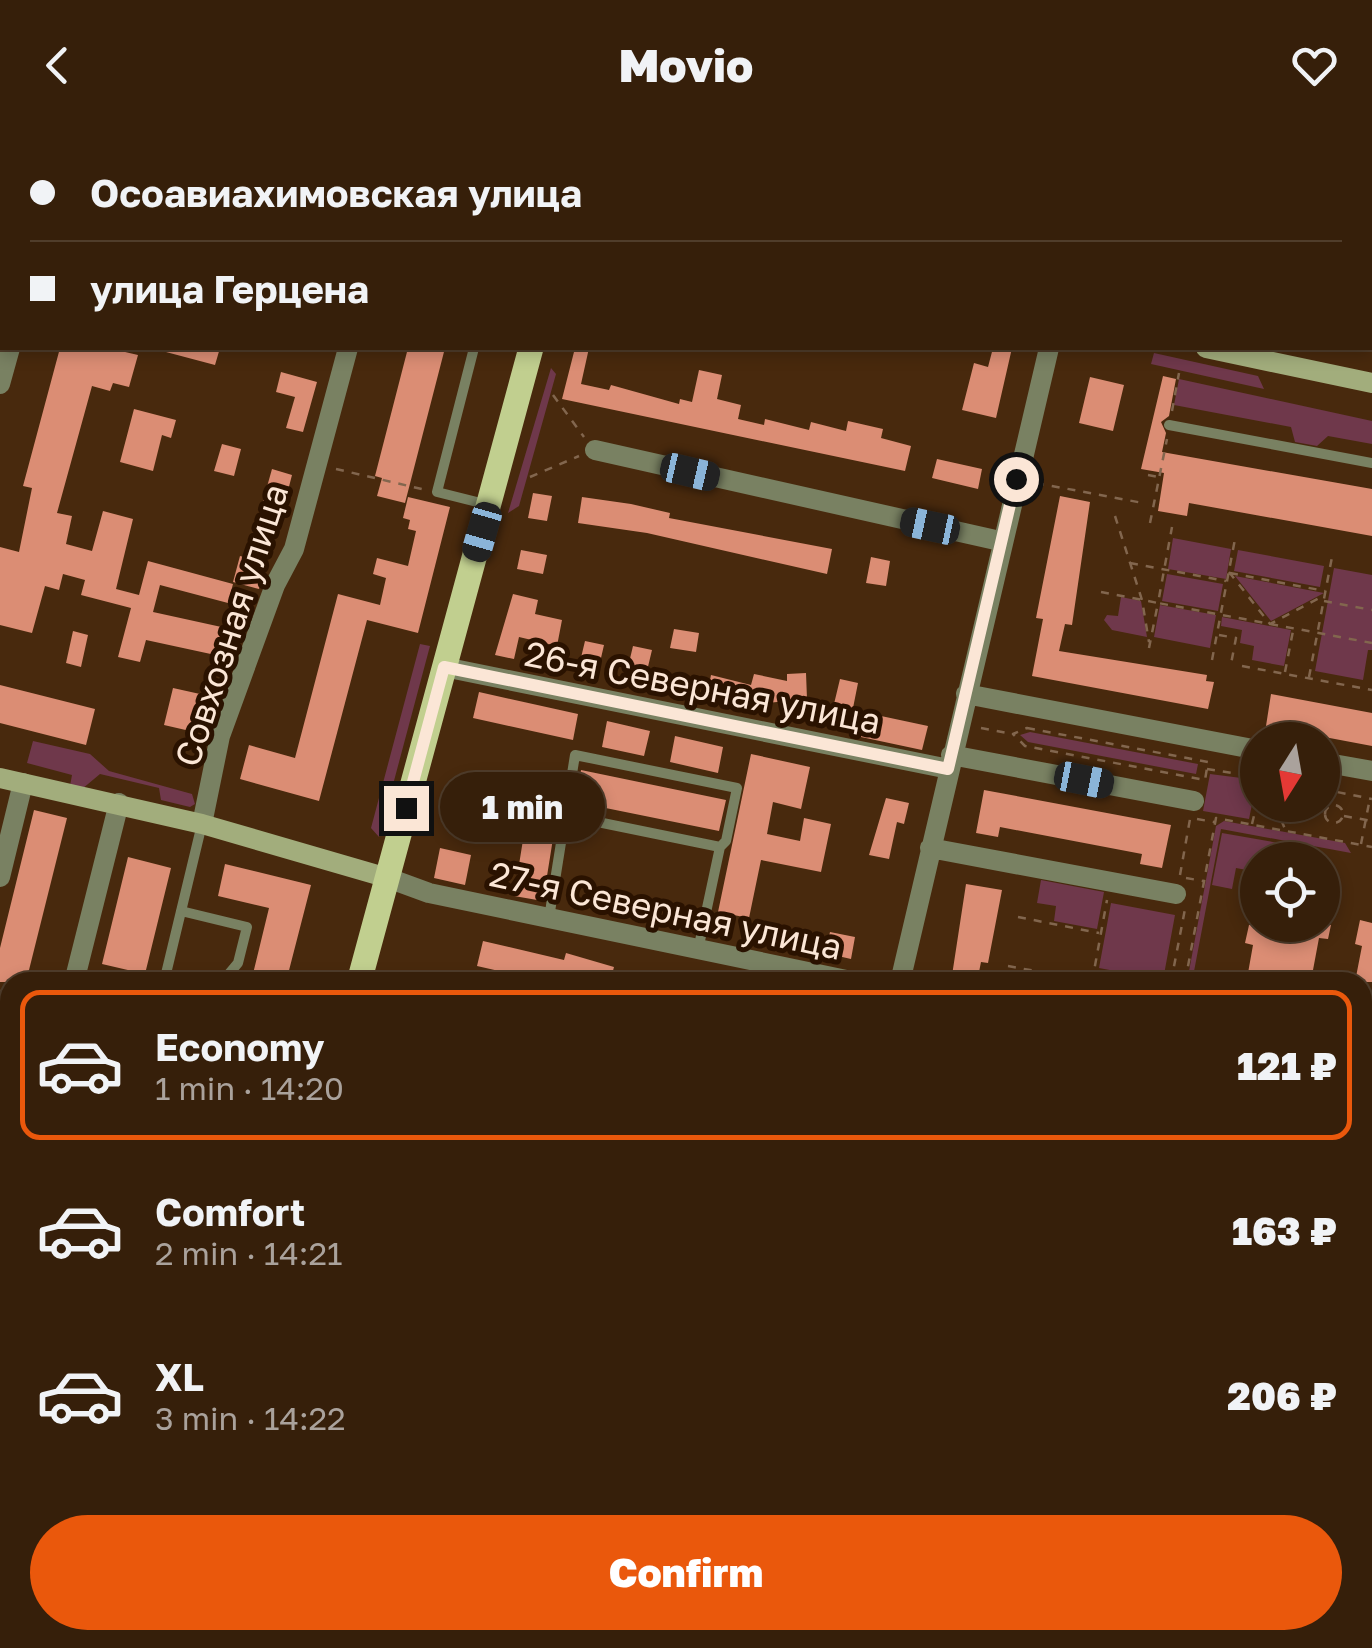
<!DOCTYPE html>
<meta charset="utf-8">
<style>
:root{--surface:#361f0a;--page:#412c18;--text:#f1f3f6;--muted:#aaa29c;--line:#503d2b;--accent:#ea580c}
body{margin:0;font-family:"Golos Text",sans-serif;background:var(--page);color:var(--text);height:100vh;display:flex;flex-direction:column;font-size:38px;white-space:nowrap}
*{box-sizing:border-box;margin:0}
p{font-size:32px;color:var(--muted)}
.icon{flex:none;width:55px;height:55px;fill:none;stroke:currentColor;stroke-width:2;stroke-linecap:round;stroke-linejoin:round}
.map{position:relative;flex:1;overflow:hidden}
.sheet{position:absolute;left:0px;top:842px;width:1372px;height:678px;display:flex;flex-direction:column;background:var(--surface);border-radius:30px 30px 0 0;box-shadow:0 5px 15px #0003,0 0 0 2px var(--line)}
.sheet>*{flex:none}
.guide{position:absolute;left:0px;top:0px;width:1372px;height:220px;box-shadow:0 5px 15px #0003,0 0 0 2px var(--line);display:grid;align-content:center;height:220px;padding:0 30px;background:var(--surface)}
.needle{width:65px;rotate:191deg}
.tools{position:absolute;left:1240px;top:592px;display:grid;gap:20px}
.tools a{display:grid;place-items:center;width:100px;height:100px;border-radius:50%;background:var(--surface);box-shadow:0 5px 15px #0003,0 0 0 2px var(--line);font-size:50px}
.end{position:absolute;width:45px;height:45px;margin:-22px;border:12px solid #fbe6d6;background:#111;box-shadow:0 0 0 5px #111}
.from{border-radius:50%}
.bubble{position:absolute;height:70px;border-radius:35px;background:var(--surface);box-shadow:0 5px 15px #0003,0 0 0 2px var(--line);font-size:32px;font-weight:800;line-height:70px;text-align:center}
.car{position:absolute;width:30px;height:60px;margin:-30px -15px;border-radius:12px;box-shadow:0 0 8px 2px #0007;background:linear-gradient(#222 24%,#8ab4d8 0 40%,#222 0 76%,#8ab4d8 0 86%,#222 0)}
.guide b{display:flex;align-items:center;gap:35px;height:95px;font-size:38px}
.guide b+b{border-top:2px solid var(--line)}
.guide i{width:25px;height:25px;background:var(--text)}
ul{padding:18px 0 0;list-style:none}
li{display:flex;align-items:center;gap:30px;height:150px;margin:0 20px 15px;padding:0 10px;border:5px solid transparent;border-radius:20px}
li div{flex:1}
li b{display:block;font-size:38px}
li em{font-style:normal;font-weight:800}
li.on{border-color:var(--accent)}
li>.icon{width:90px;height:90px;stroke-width:1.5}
.cta{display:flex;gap:20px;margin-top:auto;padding:20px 30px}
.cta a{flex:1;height:115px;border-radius:60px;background:var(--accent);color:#fff;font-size:40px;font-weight:800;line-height:115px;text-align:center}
header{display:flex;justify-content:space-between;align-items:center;height:130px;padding:0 30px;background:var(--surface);font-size:45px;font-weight:800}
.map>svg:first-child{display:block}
.green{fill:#6f384b}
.building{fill:#db8d74}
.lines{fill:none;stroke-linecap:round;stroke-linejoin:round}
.path{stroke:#82664e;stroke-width:2.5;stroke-dasharray:8 8;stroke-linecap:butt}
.lane{stroke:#798162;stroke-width:10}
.street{stroke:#798162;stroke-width:20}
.secondary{stroke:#a2ad7c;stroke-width:20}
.primary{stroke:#c1cf8f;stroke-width:25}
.route{stroke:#fbe6d6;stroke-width:12}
.labels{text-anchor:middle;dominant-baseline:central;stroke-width:10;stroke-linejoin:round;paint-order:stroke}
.street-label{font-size:35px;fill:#fbe6d6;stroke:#2a1200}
</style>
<header><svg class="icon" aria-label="back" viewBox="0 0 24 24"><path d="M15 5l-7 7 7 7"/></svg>Movio<svg class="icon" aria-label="heart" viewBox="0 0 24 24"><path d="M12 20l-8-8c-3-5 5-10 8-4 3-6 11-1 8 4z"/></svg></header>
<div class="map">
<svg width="1372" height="1518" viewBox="0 0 1372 1518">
<rect width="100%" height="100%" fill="#48290d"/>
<!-- green -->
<path class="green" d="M1154,223l104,23 6,13 -113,-25z
M551,238l5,6 -37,132 -11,7z
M1179,249l193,42v23l-44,-8 -11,10 -22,-4 -4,-15 -117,-22z
M1173,408l58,11 -5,30 -58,-10z
M1238,420l86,16 -4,21 -86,-16z
M1334,438l38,7v75h-4l-5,30 -48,-9z
M1167,444l56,10 -5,27 -56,-10z
M1235,446l89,17 -53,28z
M1121,467l20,4 6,36 -35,-7 -8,-10 3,-5 11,1z
M1160,475l56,10 -6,33 -56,-11z
M1222,487l69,13 -7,36 -32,-6 2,-14 -14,-3 2,-13 -21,-4z
M420,514l10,2 -51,191 -8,-9z
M1030,602l168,32 -2,10 -168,-32 -8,-7z
M33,611l57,13 19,17 83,23 3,10 -5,3 -29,-7 -2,-12 -59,-14 -18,15 -12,-3 2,-11 -45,-12z
M1210,644l47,6 -8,39 -46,-8z
M1224,691l121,22 6,10 -130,-24 -29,153h-5l29,-156z
M1222,703l91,16 -2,11h-53l-1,12 -21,-4 -4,21 -20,-4z
M1041,750l63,12 -7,37 -43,-8 2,-15 -19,-3z
M1111,773l64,12 -12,65 -64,-12z"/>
<!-- building -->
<path class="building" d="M60,218h48l30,7 -9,32 -16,-4 -3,8 -18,-5 -35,127 15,3 -6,28 26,7 11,-40 30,8 -17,70 23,6 9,-34 85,23 -5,19 -68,-18 -7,27 73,16 -6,28 -74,-16 -6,22 -22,-5 13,-49 -50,-13 4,-15 -22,-6 -4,16 -14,-4 -13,47 -32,-8v-78l19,5 13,-64 -9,-2z
M166,218h54l-5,17 -49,-13z
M408,218h37l-40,155 -28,-7 5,-18 -7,-2z
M575,218h14l-8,36 28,6 2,-5 68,19 1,-5 12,3 7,-32 23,5 -5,24 24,6 -3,14 26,6 1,-6 44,11 2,-8 35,9 2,-10 35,8 -2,9 30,8 -6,25 -343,-72z
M993,218h19l-16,70 -34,-8 12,-47 14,4z
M281,242l36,10 -14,50 -17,-4 9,-31 -19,-5z
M1163,246l13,3 -7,37 -8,6 5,11 -4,19 210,37v47l-183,-33 -2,13 -29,-5 6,-38 -23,-4z
M1090,247l34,8 -11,46 -34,-8z
M134,279l42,11 -5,18 -9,-3 -9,36 -33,-9z
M222,314l19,5 -7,27 -20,-5z
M937,329l45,10 -4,20 -46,-11z
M272,339l20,6 -8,31 -21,-5z
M533,363l19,3 -5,25 -19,-3z
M1060,366l30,6 -18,123 -7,-1 -6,27 148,24 -1,6 8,1 -6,27 -176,-33 11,-57 -7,-1z
M408,367l42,10 -32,126 -51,-13 -48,181 -79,-22 9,-34 46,13 43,-164 42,11 6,-27 -13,-4 4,-16 31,8 8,-35 -8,-2 2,-9 -7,-2z
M582,367l49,7 39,9 -1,5 163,31 -5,25 -180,-41 -69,-10z
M521,420l26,5 -4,19 -26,-5z
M240,426l26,7 -7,26 -26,-7z
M871,427l19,4 -4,25 -20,-3z
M513,464l25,6 -3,14 27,6 -5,26 -38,-9 -5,22 -19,-4z
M674,499l25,4 -3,19 -26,-4z
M73,501l15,4 -7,32 -15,-4z
M585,511l19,4 -6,26 -19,-5z
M633,516l19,4 -6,25 -19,-4z
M806,543l1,26 -40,4 -40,-9 -2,11 -19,-4 5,-26 40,10 3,-11 33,7v-7z
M840,549l18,4 -5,25 -19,-4z
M0,555l95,24 -9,36 -86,-22z
M173,558l27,6 -10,37 -26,-6z
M479,562l99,22 -5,26 -100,-22z
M1271,564l101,19v33l-106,-20z
M867,583l61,13 -6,24 -61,-13z
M607,591l43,10 -6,25 -42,-9z
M675,606l48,11 -5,26 -48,-11z
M751,624l59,13 -9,42 -28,-7 -6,32 33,7 4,-23 27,6 -10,48 -60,-12 -12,58 -31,-6z
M581,640l145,30 -7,31 -143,-29z
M534,641l29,5 -20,125 -29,-5z
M984,660l187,35 -9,43 -22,-4 2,-10 -142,-27 -2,10 -22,-4z
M886,668l23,5 -5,21 -7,-2 -8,37 -20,-4z
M34,680l33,8 -41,164h-26v-34z
M440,718l31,7 -6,30 -31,-7z
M128,727l43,11 -26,106 -43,-10z
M225,734l86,21 -25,97h-35l18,-74 -51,-12z
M966,754l36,6 -14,73 -7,-1 -4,20h-26z
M1360,790l12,3v59h-17l7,-36 -7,-2z
M1249,795h82l-3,14 -9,-1 -6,32 31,6v6h-48l-48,-9 5,-28 -8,-2z
M830,802l25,5 -4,22 -26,-6z
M483,811l81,19 2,-7 48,14 -4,15h-33l-37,-9 -2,7 -61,-14z"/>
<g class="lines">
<!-- path -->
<path class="path" d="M422,0l1,2
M386,2v-2
M553,265l31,42
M1172,281l7,-38
M336,339l90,21
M1148,345l10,2
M530,347l49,-21
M1036,353l107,20
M1115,386l27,84 7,42
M1150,393l17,-84
M1130,433l96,18
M1229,442l41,52 55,-29
M1230,443l95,18
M1101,462l57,11 14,-76
M1324,471l48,9
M1219,505l17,3 -5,26
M1149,518l9,-45 214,40
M1212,530l23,-121
M1242,536l130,24
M1285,542l8,-41
M1309,547l23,-120
M981,598l31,6
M1027,598l181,34 -3,18 -180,-34 -12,-12z
M1207,639l51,8
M1322,659l50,10
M1325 684a9 9 0 1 1 18 0a9 9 0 1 1-18 0Z
M1275,675l10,24
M1290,675l33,6
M1344,686l28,5
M1197,689l17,3
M1252,694l6,-25
M1361,714l9,-46
M1180,745l10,-56
M1186,748l17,3
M1018,787l81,16
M1008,836l88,16
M1092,852l15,-82
M1171,852l14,-73
M1185,852l31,-164 156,29
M0,861l10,2
M1362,977l10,2"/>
<!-- lane -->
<path class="lane" d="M269,2l1,-2
M474,218l-37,144 52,13
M1169,295l203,38
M583,689l137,28 -22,103
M181,781l66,16 -9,36 -16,19
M549,788l26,-163 162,33 -11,53 -6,6
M164,852l38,-158
M1362,1007l10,2
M1362,1046l10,1
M0,1074l10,2
M0,1390l10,2
M0,1471l10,3
M51,1518l2,-8"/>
<!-- street -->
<path class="street" d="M1265,0l12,2
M68,2l1,-2
M1103,2l1,-2
M1370,23l2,1
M0,254l10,-36
M595,320l405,91
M444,537l505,102
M966,564l292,56
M951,625l243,46
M1322,632l50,9
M202,694l18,-88 55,-151 19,-36 54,-201
M930,718l246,46
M0,747l23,-94
M388,748l41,15 427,89
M74,852l45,-179
M900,852l149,-634
M1362,1258l10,2
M1362,1416l10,2
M908,1510l35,8
M759,1518l1,-8"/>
<!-- secondary -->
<path class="secondary" d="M225,0l11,2
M1206,218l166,35
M0,648l202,46 186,54
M0,1286l10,2"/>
<!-- primary -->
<path class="primary" d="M588,2l1,-2
M359,852l172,-634
M180,1518l2,-8"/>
</g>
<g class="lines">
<!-- route -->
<path class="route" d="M406,678l38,-141 504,102 68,-290"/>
</g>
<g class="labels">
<!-- street labels -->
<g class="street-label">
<text transform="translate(231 495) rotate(-72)">Совхозная улица</text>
<text transform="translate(703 557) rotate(11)">26-я Северная улица</text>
<text transform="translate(666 780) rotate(12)">27-я Северная улица</text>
</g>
</g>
</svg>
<div class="tools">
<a><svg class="needle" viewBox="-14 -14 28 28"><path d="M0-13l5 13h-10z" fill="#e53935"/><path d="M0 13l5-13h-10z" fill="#aaa29c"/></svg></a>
<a><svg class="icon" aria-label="locate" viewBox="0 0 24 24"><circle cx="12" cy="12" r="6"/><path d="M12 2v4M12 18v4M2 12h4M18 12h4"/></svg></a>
</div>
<i class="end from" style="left:1016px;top:349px"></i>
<i class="end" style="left:406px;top:678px"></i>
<div class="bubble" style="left:440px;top:642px;width:165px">1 min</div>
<i class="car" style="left:690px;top:342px;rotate:103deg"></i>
<i class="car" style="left:930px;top:396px;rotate:282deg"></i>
<i class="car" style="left:482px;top:402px;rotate:196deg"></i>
<i class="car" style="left:1084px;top:650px;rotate:101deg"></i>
<div class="guide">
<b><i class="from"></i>Осоавиахимовская улица</b>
<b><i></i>улица Герцена</b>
</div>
<section class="sheet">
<ul>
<li class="on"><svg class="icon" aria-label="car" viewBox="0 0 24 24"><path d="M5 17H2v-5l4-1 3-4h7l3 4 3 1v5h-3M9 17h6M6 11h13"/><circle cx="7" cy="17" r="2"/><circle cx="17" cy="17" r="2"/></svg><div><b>Economy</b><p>1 min · 14:20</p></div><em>121 ₽</em></li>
<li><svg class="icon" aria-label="car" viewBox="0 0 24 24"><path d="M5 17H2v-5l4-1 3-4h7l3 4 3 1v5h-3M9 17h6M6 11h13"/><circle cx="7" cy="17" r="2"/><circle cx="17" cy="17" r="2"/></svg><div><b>Comfort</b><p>2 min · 14:21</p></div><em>163 ₽</em></li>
<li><svg class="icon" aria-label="car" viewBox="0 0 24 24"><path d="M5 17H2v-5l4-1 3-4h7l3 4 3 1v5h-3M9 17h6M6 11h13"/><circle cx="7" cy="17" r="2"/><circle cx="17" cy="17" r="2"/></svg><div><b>XL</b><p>3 min · 14:22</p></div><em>206 ₽</em></li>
</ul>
<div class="cta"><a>Confirm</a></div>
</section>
</div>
